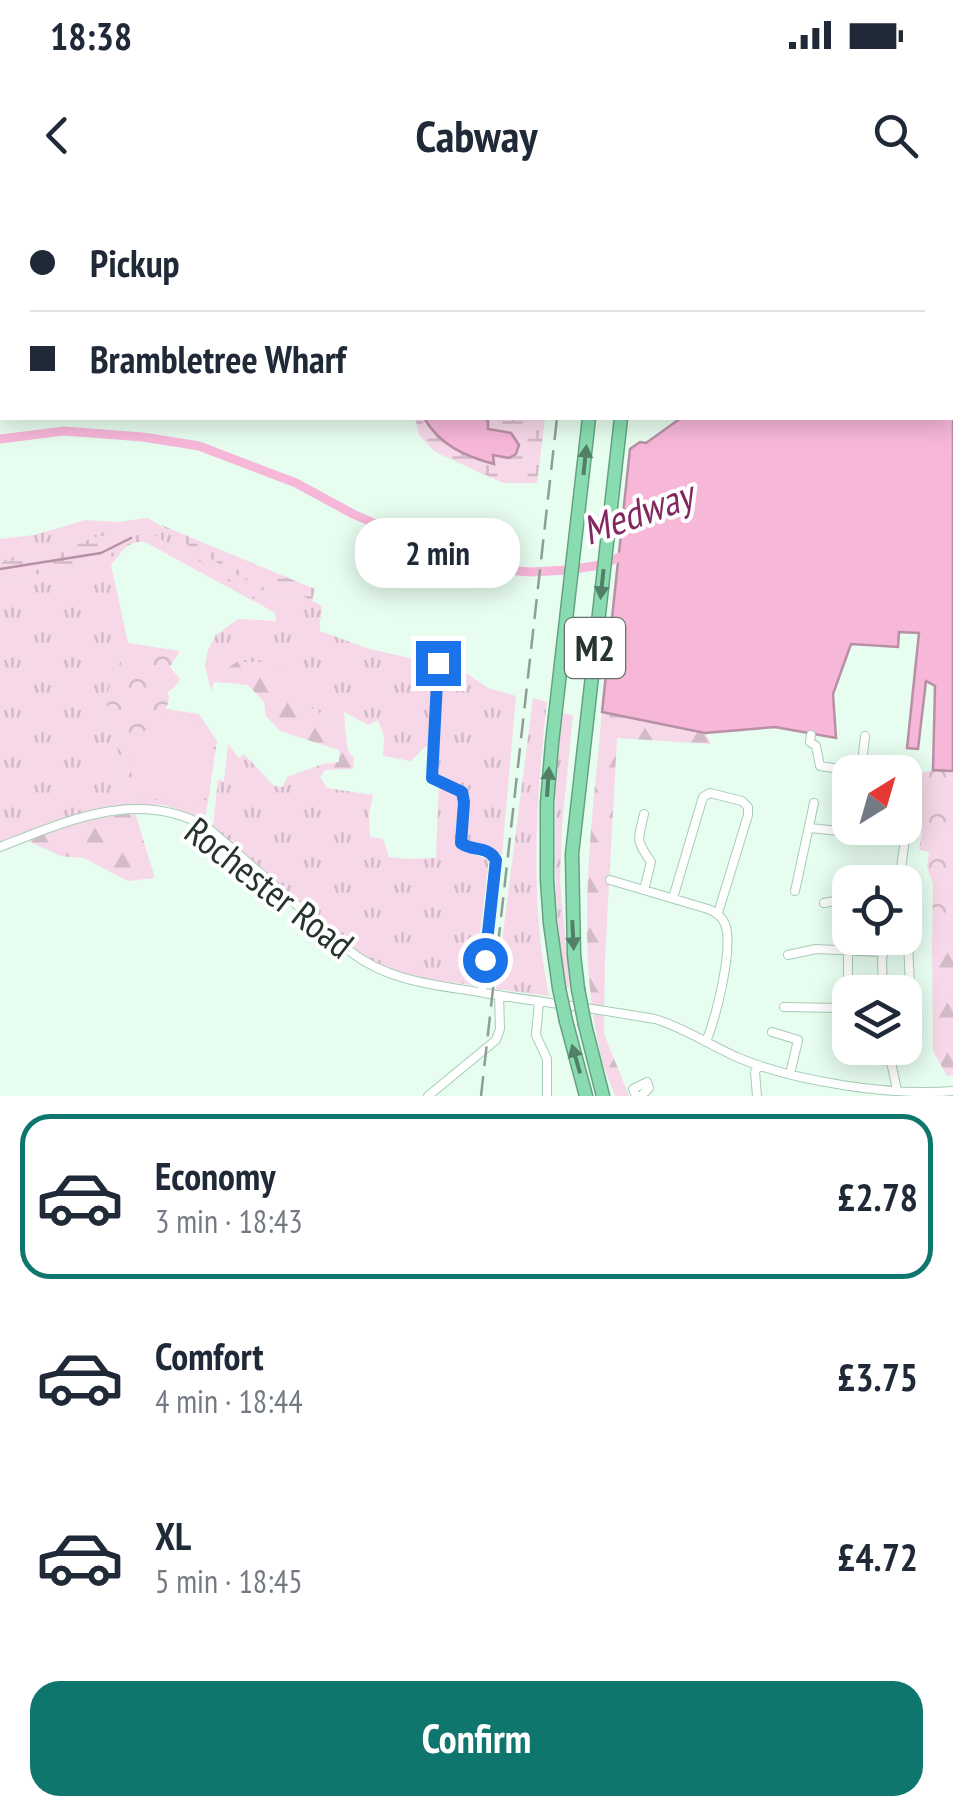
<!DOCTYPE html>
<meta charset="utf-8">
<style>
:root{--surface:#fff;--page:#f6f6f7;--text:#1f2937;--muted:#747a83;--line:#e0e1e3;--accent:#0f766e}
body{margin:0;font-family:"PT Sans Narrow",sans-serif;background:var(--page);color:var(--text);height:100vh;display:flex;flex-direction:column;font-size:38px;white-space:nowrap}
*{box-sizing:border-box;margin:0}
p{font-size:32px;color:var(--muted)}
.icon{flex:none;width:55px;height:55px;fill:none;stroke:currentColor;stroke-width:2;stroke-linecap:round;stroke-linejoin:round}
.map{position:relative;height:896px;overflow:hidden}
.panel{display:flex;flex-direction:column;background:var(--surface);flex:1}
.panel>*{flex:none}
.hud{position:absolute;left:0px;top:0px;width:955px;height:220px;box-shadow:0 5px 25px #0003;display:grid;align-content:center;height:220px;padding:0 30px;background:var(--surface)}
.needle{width:65px;rotate:37deg}
.buttons{position:absolute;left:832px;top:555px;display:grid;gap:20px}
.buttons a{display:grid;place-items:center;width:90px;height:90px;border-radius:20px;background:var(--surface);box-shadow:0 5px 25px #0003;font-size:50px}
.end{position:absolute;width:45px;height:45px;margin:-22px;border:12px solid #1a73e8;background:#fff;box-shadow:0 0 0 5px #fff}
.from{border-radius:50%}
.bubble{position:absolute;height:70px;border-radius:30px;background:var(--surface);box-shadow:0 5px 25px #0003;font-size:32px;font-weight:800;line-height:70px;text-align:center}
.hud b{display:flex;align-items:center;gap:35px;height:95px;font-size:38px}
.hud b+b{border-top:2px solid var(--line)}
.hud i{width:25px;height:25px;background:var(--text)}
ul{padding:18px 0 0;list-style:none}
li{display:flex;align-items:center;gap:30px;height:165px;margin:0 20px 15px;padding:0 10px;border:5px solid transparent;border-radius:30px}
li div{flex:1}
li b{display:block;font-size:38px}
li em{font-style:normal;font-weight:800}
li.selected{border-color:var(--accent)}
li>.icon{width:90px;height:90px;stroke-width:1.5}
.action{display:flex;gap:20px;margin-top:auto;padding:20px 30px}
.action a{flex:1;height:115px;border-radius:30px;background:var(--accent);color:#fff;font-size:40px;font-weight:800;line-height:115px;text-align:center}
.status{display:flex;justify-content:space-between;align-items:center;height:70px;padding:0 50px;background:var(--surface);direction:ltr}
.status svg{height:28px;fill:currentColor}
header{display:flex;justify-content:space-between;align-items:center;height:130px;padding:0 30px;background:var(--surface);font-size:45px;font-weight:800}
.map>svg:first-child{display:block}
.grass{fill:url(#grass-tufts)}
.forest{fill:url(#forest-firs)}
.wetland{fill:url(#wetland-marsh)}
.park{fill:url(#park-crowns)}
.garden{fill:#f6d8e8}
.water{fill:#f7b7d9;stroke:#b890a5;stroke-width:2.5}
.lines{fill:none;stroke-linecap:round;stroke-linejoin:round}
.stream{stroke:#b890a5;stroke-width:2.5}
.river{stroke:#f7b7d9;stroke-width:9}
.minor-casing{stroke:#a7ccb7;stroke-width:10}
.highway-casing{stroke:#66a182;stroke-width:15}
.minor{stroke:#fff;stroke-width:8}
.highway{stroke:#89dcb0;stroke-width:12}
.rail{stroke:#8d9f95;stroke-width:2.5;stroke-dasharray:20 10;stroke-linecap:butt}
.highway-bridge-casing{stroke:#66a182;stroke-width:15;stroke-linecap:butt}
.highway-bridge{stroke:#89dcb0;stroke-width:12}
.oneway{fill:#528067}
.route{stroke:#1a73e8;stroke-width:12}
.labels{text-anchor:middle;dominant-baseline:central;stroke-width:8;stroke-linejoin:round;paint-order:stroke}
.shield{fill:#fff;stroke:#66716b;stroke-width:2.5}
.shield-label{font-size:35px;font-weight:bold;fill:#25342c}
.street-label{font-size:38px;fill:#25342c;stroke:#fff}
.water-label{font-size:40px;font-style:italic;fill:#822861;stroke:#fff}
</style>
<div class="status"><b>18:38</b><svg viewBox="0 0 49 12"><path d="M0 12V9h3v3zM5 12V6h3v6zM10 12V3h3v9zM15 12V0h3v12zM26 1h20v11H26zM47 4h2v5h-2z"/></svg></div>
<header><svg class="icon" aria-label="back" viewBox="0 0 24 24"><path d="M15 5l-7 7 7 7"/></svg>Cabway<svg class="icon" aria-label="search" viewBox="0 0 24 24"><circle cx="10" cy="10" r="6"/><path d="M15 15l6 6"/></svg></header>
<div class="map">
<svg width="953" height="896" viewBox="0 0 953 896">
<defs>
<pattern id="grass-tufts" width="24" height="20" patternUnits="userSpaceOnUse" patternTransform="scale(2.5)"><rect width="24" height="20" fill="#f6d8e8"/><path d="M3 7l-1-3M5 7V3M7 7l1-3M15 17l-1-3M17 17v-4M19 17l1-3" fill="none" stroke="#d3bac7"/></pattern>
<pattern id="forest-firs" width="22" height="20" patternUnits="userSpaceOnUse" patternTransform="scale(2.5)"><rect width="22" height="20" fill="#f6d8e8"/><path d="M5 1l3.5 6h-7zM16 11l3.5 6h-7z" fill="#d3bac7"/></pattern>
<pattern id="wetland-marsh" width="20" height="14" patternUnits="userSpaceOnUse" patternTransform="scale(2.5)"><rect width="20" height="14" fill="#f6d8e8"/><path d="M1 5h8M5 5V1M11 12h8M15 12V8" fill="none" stroke="#d3bac7"/></pattern>
<pattern id="park-crowns" width="20" height="18" patternUnits="userSpaceOnUse" patternTransform="scale(2.5)"><rect width="20" height="18" fill="#f6d8e8"/><path d="M2 6a3 3 0 1 1 6 0M12 15a3 3 0 1 1 6 0" fill="none" stroke="#d3bac7"/></pattern>
</defs>
<rect width="100%" height="100%" fill="#e7fdf0"/>
<!-- grass -->
<path class="grass" d="M148,318l123,77 28,-1 23,12 -1,12h-3l2,2v11l46,17 65,15 4,9 -3,75h-7l-14,14 -28,-5 1,-20 -6,-16 -9,5 -25,-13 1,18 -32,-21 -20,-5 -66,-35 3,14 -16,-1 -3,9 -6,-26 3,-15 8,-15 22,-16 38,2 -1,-8 -19,-11 -2,-6 -106,-64 -52,5 -77,23 -19,2v-23l34,-4 52,-15 31,2z
M118,356l-7,9 17,78 -23,55 26,107 -72,14 -59,24v-263l83,-12 9,-10z
M428,447l60,41 28,8 -14,159c-14,-9 -28,-7 -38,-14l5,-43 -4,-9 -29,-15 5,-113 -12,-7z
M533,498l14,4c-11,97 -18,197 2,294l-53,-7z
M562,513l11,2 -11,111 -2,56 10,105h-5c-13,-92 -13,-182 -3,-274z
M228,544l11,14 5,-4 30,32 9,1 4,-10 36,-13 2,6 -5,7 7,11 46,7 -4,19 1,23 13,2 6,18 19,2 28,-1 3,-73 20,7 -1,53 7,7 24,7 -15,126 -58,-7 -29,-9 -23,-12 -37,-29 -114,-102 5,-46 6,1z"/>
<!-- forest -->
<path class="forest" d="M236,462h29l34,12 -5,29 19,6 32,21 3,21 6,7 -1,11 -28,1 -2,-6 16,-2v-12l-59,-19 -14,-15 -2,-14 -16,-17 -18,-2 -3,-14z
M602,512l103,21 6,11 -94,-6 -12,221 -1,75 25,62h-14c-5,-14 -12,-29 -15,-44 -25,-112 -8,-227 2,-340z
M135,613l20,65 -27,3 -44,-23 -23,-2 -35,-16 65,-21z
M953,745v130l-6,1 -14,-25 -1,-105z"/>
<!-- wetland -->
<path class="wetland" d="M415,218h9c16,26 40,38 70,45l-2,-8 10,-25 -15,-1 1,-8 -4,-3h61l-8,65h-34l-68,-31 -16,-17z
M161,325l154,64 -3,12 -13,-7 -28,1 -88,-53z
M148,332l67,38 39,26 3,7 -112,-61c-13,-1 -19,4 -27,14l-26,2 -9,10 -83,12v-18l20,-2 76,-23z"/>
<!-- park -->
<path class="park" d="M128,443l52,8 -10,16 10,12 -6,9 -6,4 1,7 -3,10 33,5 18,27 -12,79 -40,-15h-34l-26,-107z
M933,570l20,1v174l-21,1 1,-62 -6,-17 2,-15 -10,-2 3,-17 -13,-2 6,-33 4,-5v-19z"/>
<!-- garden -->
<path class="garden" d="M161,515l38,7 15,19 -5,56 -28,9 -15,-6 -29,-2 -11,-49z"/>
<!-- water -->
<path class="water" d="M953,199v372l-20,-1 2,-84 -9,-5 -8,68 -11,-1 12,-115 -20,-1 -1,15 -47,-3 -18,50 3,44 -61,-11 -70,6 -103,-21 28,-263 10,-7 6,1 35,-25h271z
M424,218h60l4,3v8l23,4 8,12 -3,9 -7,4 -16,-3 1,9c-30,-8 -54,-19 -70,-46z"/>
<g class="lines">
<!-- stream -->
<path class="stream" d="M0,369l101,-16 30,-15"/>
<!-- river -->
<path class="river" d="M0,239l64,-8 79,6 56,9 97,37 57,31 64,28 40,15 47,13 27,2 37,-2 32,-5 28,-11"/>
<defs>
<path id="minor" d="M952,191h1
M438,463l-6,115 27,12 5,6 -3,47c11,9 27,2 34,17l-13,132
M811,535l-1,7 6,4 4,20 40,6
M861,572l4,-36
M644,614c-6,27 -9,25 7,48l-7,28
M810,628l96,10
M0,647c66,-26 140,-60 208,-19l143,124c38,30 87,33 133,41 57,9 114,16 171,26 30,9 56,27 84,39 57,24 153,38 214,33
M610,680l98,29c8,3 14,7 17,15 9,24 -9,93 -19,118
M899,682l13,-93 -7,-8
M795,691l19,-88
M673,698l30,-101 7,-4 32,8 6,6v8l-30,98
M824,703l26,-5
M905,738l3,5 4,86
M788,755l28,-6 66,3
M883,792l-1,-33 4,-21
M539,802l-3,33 11,24v37
M846,805l4,16
M784,807l57,1 7,-9v-48
M772,832l26,8 -8,34
M888,848l9,42
M428,896l68,-56 4,-11 -1,-34
M636,896l-3,-7 14,-7 2,6 -8,8
M757,896l-2,-24 4,-7"/>
<path id="highway" d="M611,0l1,2
M646,2v-2
M559,788l-9,-65 -3,-43v-77l5,-60 37,-325
M578,789l-4,-34 -2,-101 49,-436
M566,821l20,75
M585,825l18,71"/>
</defs>
<!-- minor casing -->
<use href="#minor" class="minor-casing"/>
<!-- highway casing -->
<use href="#highway" class="highway-casing"/>
<!-- minor -->
<use href="#minor" class="minor"/>
<!-- highway -->
<use href="#highway" class="highway"/>
<!-- rail -->
<path class="rail" d="M922,0l31,2
M582,2l1,-2
M0,108h2
M952,119h1
M481,896l76,-678"/>
<defs>
<path id="highway-bridge" d="M559,788l7,33
M578,789l7,36"/>
</defs>
<!-- highway-bridge casing -->
<use href="#highway-bridge" class="highway-bridge-casing"/>
<!-- highway-bridge -->
<use href="#highway-bridge" class="highway-bridge"/>
</g>
<!-- one-way arrows -->
<defs><path id="oneway-solid" d="M-6-.8H1V-3.2L6.5 0L1 3.2V.8H-6Z" transform="scale(2.5)"/></defs>
<g class="oneway">
<use href="#oneway-solid" transform="translate(585 260) rotate(-84)"/>
<use href="#oneway-solid" transform="translate(602 384) rotate(96)"/>
<use href="#oneway-solid" transform="translate(548 582) rotate(-86)"/>
<use href="#oneway-solid" transform="translate(573 735) rotate(87)"/>
<use href="#oneway-solid" transform="translate(576 859) rotate(-106)"/>
</g>
<g class="lines">
<!-- route -->
<path class="route" d="M438,463l-6,115 30,14 2,10 -3,41c11,9 27,2 35,17l-11,100"/>
</g>
<g class="labels">
<!-- shield labels -->
<rect class="shield" x="565" y="418" width="60" height="60" rx="8"/>
<g class="shield-label">
<text x="595" y="448">M2</text>
</g>
<!-- street labels -->
<g class="street-label">
<text transform="translate(270 687) rotate(38)">Rochester Road</text>
</g>
<!-- water labels -->
<g class="water-label">
<text transform="translate(637 312) rotate(-20)">Medway</text>
</g>
</g>
</svg>
<div class="buttons">
<a><svg class="needle" viewBox="-14 -14 28 28"><path d="M0-13l5 13h-10z" fill="#e53935"/><path d="M0 13l5-13h-10z" fill="#747a83"/></svg></a>
<a><svg class="icon" aria-label="locate" viewBox="0 0 24 24"><circle cx="12" cy="12" r="6"/><path d="M12 2v4M12 18v4M2 12h4M18 12h4"/></svg></a>
<a><svg class="icon" aria-label="layers" viewBox="0 0 24 24"><path d="M12 4l9 5-9 5-9-5zM3 14l9 5 9-5"/></svg></a>
</div>
<i class="end from" style="left:485px;top:760px"></i>
<i class="end" style="left:438px;top:463px"></i>
<div class="bubble" style="left:355px;top:318px;width:165px">2 min</div>
<div class="hud">
<b><i class="from"></i>Pickup</b>
<b><i></i>Brambletree Wharf</b>
</div>
</div>
<section class="panel">
<ul>
<li class="selected"><svg class="icon" aria-label="car" viewBox="0 0 24 24"><path d="M5 17H2v-5l4-1 3-4h7l3 4 3 1v5h-3M9 17h6M6 11h13"/><circle cx="7" cy="17" r="2"/><circle cx="17" cy="17" r="2"/></svg><div><b>Economy</b><p>3 min · 18:43</p></div><em>£2.78</em></li>
<li><svg class="icon" aria-label="car" viewBox="0 0 24 24"><path d="M5 17H2v-5l4-1 3-4h7l3 4 3 1v5h-3M9 17h6M6 11h13"/><circle cx="7" cy="17" r="2"/><circle cx="17" cy="17" r="2"/></svg><div><b>Comfort</b><p>4 min · 18:44</p></div><em>£3.75</em></li>
<li><svg class="icon" aria-label="car" viewBox="0 0 24 24"><path d="M5 17H2v-5l4-1 3-4h7l3 4 3 1v5h-3M9 17h6M6 11h13"/><circle cx="7" cy="17" r="2"/><circle cx="17" cy="17" r="2"/></svg><div><b>XL</b><p>5 min · 18:45</p></div><em>£4.72</em></li>
</ul>
<div class="action"><a>Confirm</a></div>
</section>
